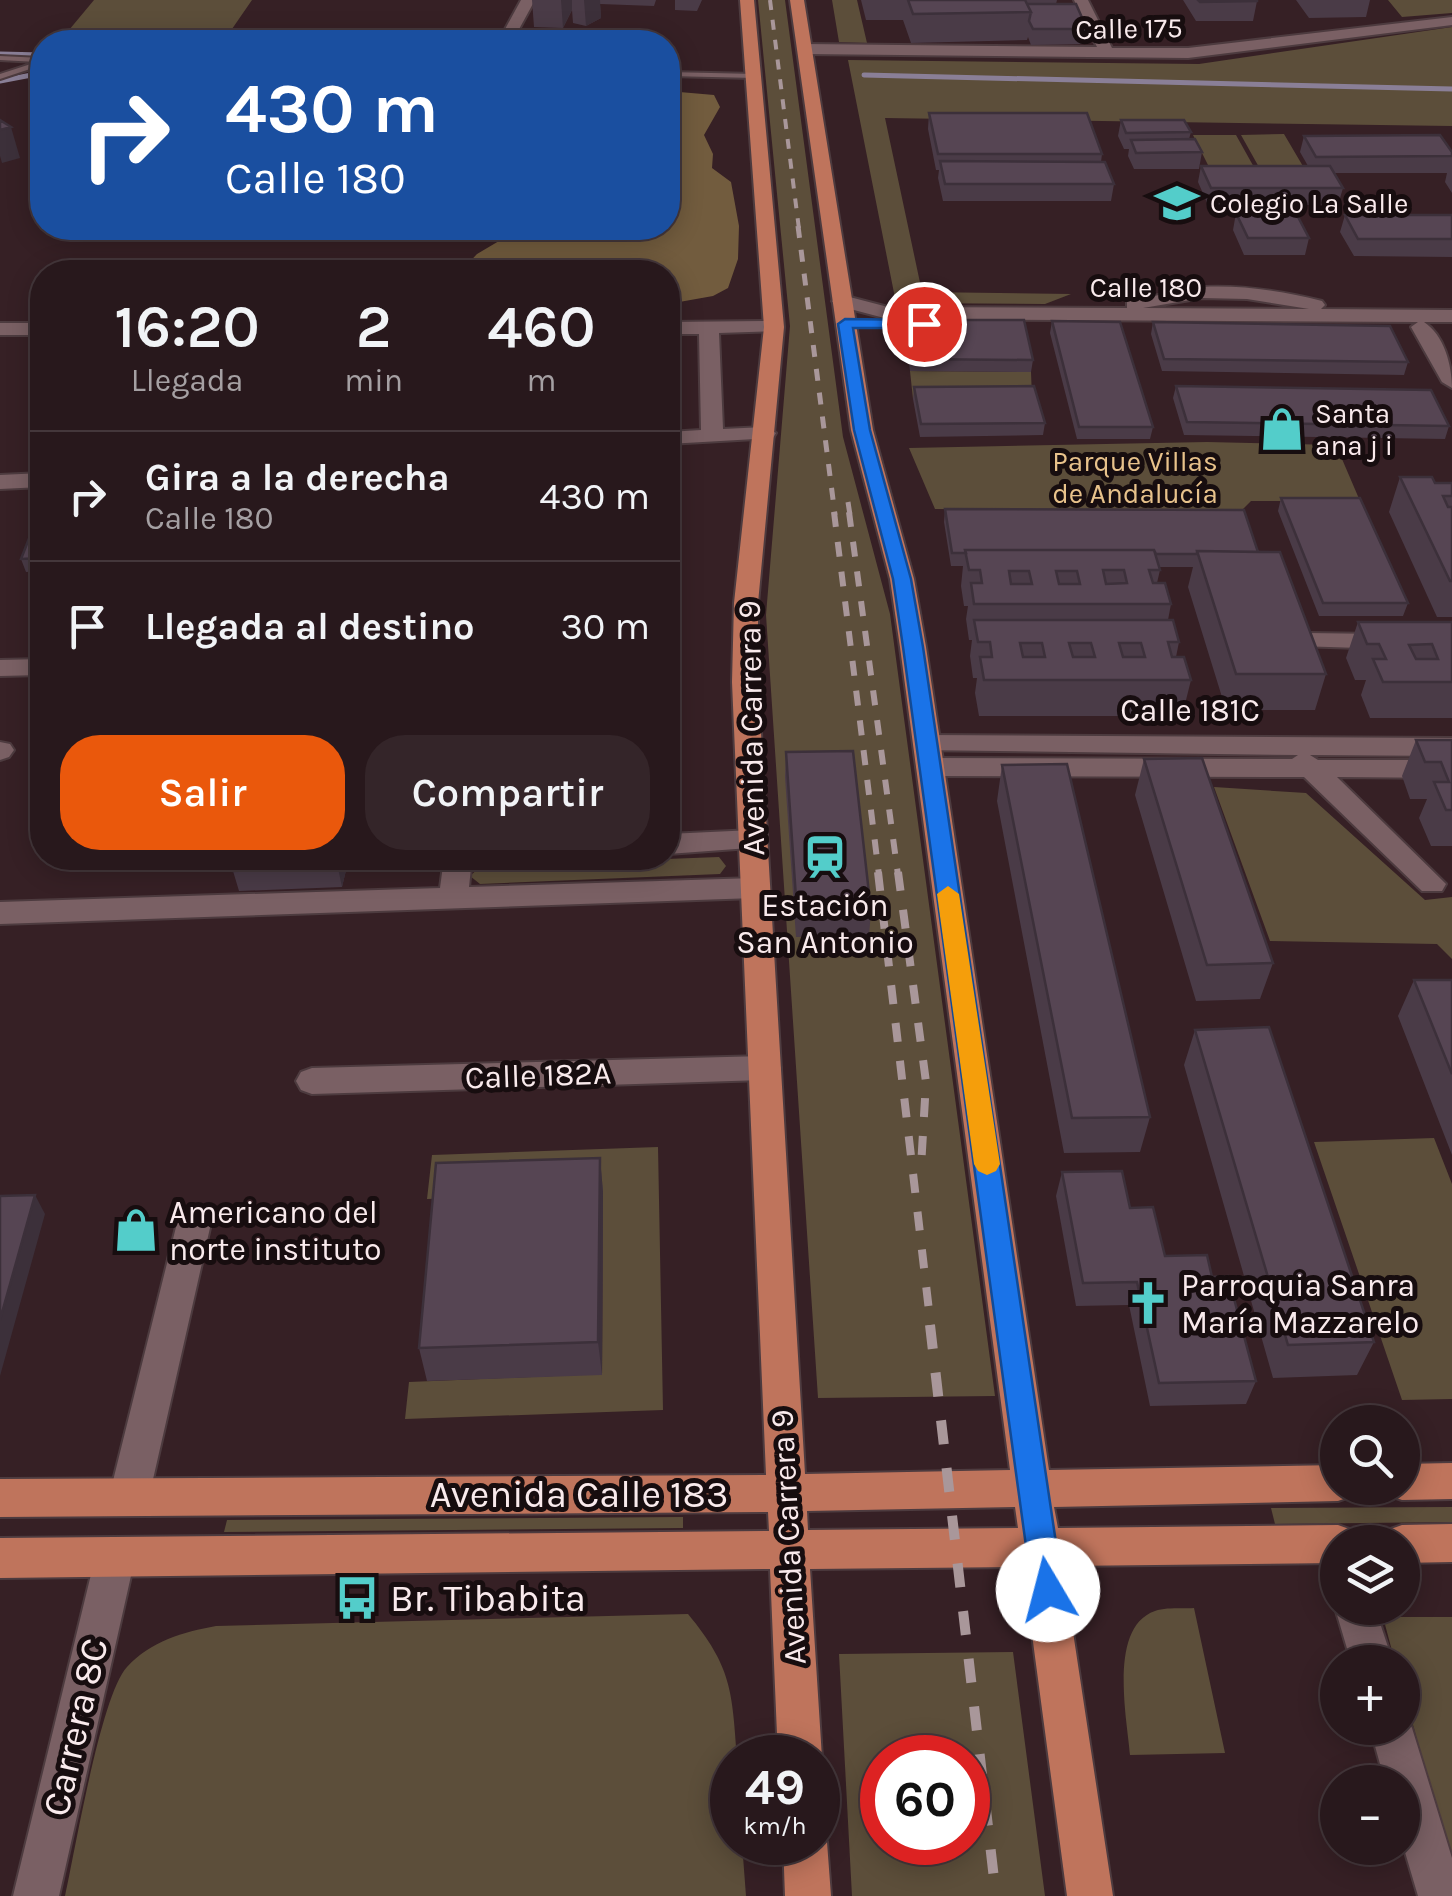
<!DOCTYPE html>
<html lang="es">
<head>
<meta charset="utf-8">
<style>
  :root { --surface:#28181c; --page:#342529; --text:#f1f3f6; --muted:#a5a0a3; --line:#44373b; --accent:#ea580c }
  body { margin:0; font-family:Karla,sans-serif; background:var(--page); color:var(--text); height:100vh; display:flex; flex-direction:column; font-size:38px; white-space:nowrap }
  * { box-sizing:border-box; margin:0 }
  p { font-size:32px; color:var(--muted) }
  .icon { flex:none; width:55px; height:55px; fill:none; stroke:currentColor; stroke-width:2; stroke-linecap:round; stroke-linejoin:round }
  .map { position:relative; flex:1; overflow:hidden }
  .details { position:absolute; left:30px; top:260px; width:650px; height:610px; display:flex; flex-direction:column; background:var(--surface); border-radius:40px; box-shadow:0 5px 25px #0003,0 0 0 2px var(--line) }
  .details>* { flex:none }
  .hud { position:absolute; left:30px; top:30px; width:650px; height:210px; border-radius:40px; box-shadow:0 5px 25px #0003,0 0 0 2px var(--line); background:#1a4fa0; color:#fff; overflow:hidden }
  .fabs { position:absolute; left:1320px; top:1405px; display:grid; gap:20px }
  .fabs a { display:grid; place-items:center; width:100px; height:100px; border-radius:50%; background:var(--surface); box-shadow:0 5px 25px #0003,0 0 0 2px var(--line); font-size:50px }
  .speed { position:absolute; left:710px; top:1735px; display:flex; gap:20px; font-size:50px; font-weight:700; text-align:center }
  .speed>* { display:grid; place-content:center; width:130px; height:130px; border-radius:50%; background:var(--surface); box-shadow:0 5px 25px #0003,0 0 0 2px var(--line); line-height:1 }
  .speed small { font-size:25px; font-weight:400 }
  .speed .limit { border:15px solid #d22; background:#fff; color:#111 }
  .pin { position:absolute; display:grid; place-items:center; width:85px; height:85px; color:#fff; margin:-42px; border:5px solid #fff; border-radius:50%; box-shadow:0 2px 10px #0007 }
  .me { position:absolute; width:110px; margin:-55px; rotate:352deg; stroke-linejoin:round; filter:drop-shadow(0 0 8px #0008) }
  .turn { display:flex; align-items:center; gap:35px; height:210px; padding:0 30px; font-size:45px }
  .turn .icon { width:130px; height:130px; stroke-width:2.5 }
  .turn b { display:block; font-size:70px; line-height:85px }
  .eta { display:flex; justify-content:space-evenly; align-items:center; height:170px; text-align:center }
  .eta b { font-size:60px; font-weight:600; line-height:70px }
  .action { display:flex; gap:20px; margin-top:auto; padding:20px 30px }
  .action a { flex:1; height:115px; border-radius:40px; background:var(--accent); color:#fff; font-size:40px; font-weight:600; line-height:115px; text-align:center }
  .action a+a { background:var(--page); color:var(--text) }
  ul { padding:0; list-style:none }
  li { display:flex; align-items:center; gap:30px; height:130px; padding:0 30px; border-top:2px solid var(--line) }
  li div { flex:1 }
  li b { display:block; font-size:38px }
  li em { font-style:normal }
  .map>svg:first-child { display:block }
  .green { fill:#5c4e3a; fill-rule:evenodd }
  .forest { fill:#725c3e }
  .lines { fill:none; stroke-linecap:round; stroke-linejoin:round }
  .stream { stroke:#8a7f97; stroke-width:5 }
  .service-casing { stroke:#4d3b3f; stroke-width:4 }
  .minor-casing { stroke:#4d3b3f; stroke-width:4 }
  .primary-casing { stroke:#4d3b3f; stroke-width:4 }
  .service { fill:#7a6064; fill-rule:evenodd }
  .minor { fill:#7a6064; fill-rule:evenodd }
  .primary { fill:#bf745c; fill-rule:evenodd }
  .rail-far4 { stroke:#a9979a; stroke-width:4; stroke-dasharray:10 10; stroke-linecap:butt }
  .rail-far3 { stroke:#a9979a; stroke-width:5; stroke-dasharray:12 12; stroke-linecap:butt }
  .rail-far2 { stroke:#a9979a; stroke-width:6; stroke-dasharray:15 15; stroke-linecap:butt }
  .rail-far1 { stroke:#a9979a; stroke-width:8; stroke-dasharray:19 19; stroke-linecap:butt }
  .rail { stroke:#a9979a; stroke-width:10; stroke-dasharray:24 24; stroke-linecap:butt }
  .wall { fill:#4a3b47 }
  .shaded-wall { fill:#3c303a }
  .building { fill:#564553; stroke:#3c303a; stroke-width:2.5; fill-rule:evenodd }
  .route { fill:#1a73e8; stroke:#114b97; stroke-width:2.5 }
  .slow { fill:#f59e0b }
  .labels { text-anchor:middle; stroke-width:10; stroke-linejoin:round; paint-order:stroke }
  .far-street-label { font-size:28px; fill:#f9eaec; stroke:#170d0f }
  .far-poi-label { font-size:28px; fill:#f9eaec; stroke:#170d0f; text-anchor:start }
  .far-park-label { font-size:28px; fill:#e8c28b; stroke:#170d0f }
  .street-label { font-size:32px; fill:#f9eaec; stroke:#170d0f }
  .poi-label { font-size:32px; fill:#f9eaec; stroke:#170d0f; text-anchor:start }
  .near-street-label { font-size:38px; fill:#f9eaec; stroke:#170d0f }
  .near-poi-label { font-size:38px; fill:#f9eaec; stroke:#170d0f; text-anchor:start }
</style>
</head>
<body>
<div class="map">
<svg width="1452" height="1896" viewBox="0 0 1452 1896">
  <rect width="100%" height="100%" fill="#362025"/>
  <path class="green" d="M94,0H252L223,42H59Z
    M758,0H785L843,437L890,614L995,1396L818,1398L766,615L790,326Z
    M832,0H857L867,43L839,42Z
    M1388,0H1452V13L1402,17Z
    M1452,27V126L885,118L922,292L1071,294L1045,304L903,303L895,298L848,60L1199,64Z
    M1284,134L1304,168L1260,169L1241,135Z
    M1193,135H1236L1255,169H1210Z
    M910,371L1031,372L1032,398L913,399Z
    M1207,442L1336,445L1360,501H1251L1240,512L935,509L909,448Z
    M1214,787L1306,793L1425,900L1452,897V959L1437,944L1270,941Z
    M719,857L726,866L720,874L480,884L470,876L481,866Z
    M1434,1138L1452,1184V1399L1402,1400L1314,1142Z
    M658,1147L663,1410L405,1419L409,1382L602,1374L603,1193L427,1199L432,1155Z
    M1452,1507V1522L1275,1524L1271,1508Z
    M683,1517V1528L224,1532L227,1520Z
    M1194,1608L1225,1753L1130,1755C1127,1718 1108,1627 1155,1611C1166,1607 1182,1609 1194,1608Z
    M688,1614C732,1667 732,1691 737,1757L732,1758V1842L742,1843L746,1896H65C75,1851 101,1695 127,1667C151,1641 183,1632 216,1626Z
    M1383,1617H1452V1869L1403,1688L1402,1662H1395Z
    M1013,1652L1045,1896H852L839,1654ZM882,1758H968V1842H882Z"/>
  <path class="forest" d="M668,91L714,95L720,107L704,135L713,154L712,168L731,182L739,226L738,259L728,288L713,296L668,304V272H460L477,254L521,228H668Z"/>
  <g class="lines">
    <path class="stream" d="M0,54L42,55
      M864,75L1452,89
      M0,81L42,73"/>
    <g class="service-casing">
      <path id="service" d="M0,56L42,58V65L0,79V74L37,62L0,60Z
        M668,72L755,74L759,76L755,78L668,76Z"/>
    </g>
    <g class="minor-casing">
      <path id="minor" d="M521,0H535L512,42H498Z
        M1074,0H1088L1112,48H1188L1452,17V25L1188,58L805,54L797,49L805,44L1097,47Z
        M1202,287C1243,285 1282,291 1322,301L1325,305L1321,309L1452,310V322H1424C1444,335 1452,365 1452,388L1442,382L1411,327L1418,322L888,319L835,305L832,301L842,295L888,307L1127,308V301ZM1202,298L1247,299L1309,309L1143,308Z
        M774,321L781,323V331L719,333L723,429L765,427L776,433L773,438L668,444V432L701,430L699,334H668V322Z
        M0,323H42V335H0Z
        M42,473V487L0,489V475Z
        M1307,633L1452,635V651L1298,646L1295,641L1298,636Z
        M42,659V675L0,676V660Z
        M927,735L1452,738V756L1310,755L1318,760H1452V778L1337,777L1446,884L1442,891H1422L1304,777L930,776L920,773L916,767L920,761L930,758L1292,759L1298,755L918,750L914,744L918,738Z
        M0,742L10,744L14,750L9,757L0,760Z
        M753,830L763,833L767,840L763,847L668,854V834Z
        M444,858H472L469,887L755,878L765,881L770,888L765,895L755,898L0,924V902L440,888Z
        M765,1056L776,1059L781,1068L776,1077L765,1080L312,1094L301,1090L296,1081L301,1072L312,1068Z
        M195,1205L207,1209L212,1219L149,1497L143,1510L129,1516L115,1510L109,1497L178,1219L183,1209Z
        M115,1538L129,1544L135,1558L59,1896H13L95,1558L101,1544Z
        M1338,1601V1608H1375L1393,1662H1351L1335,1608Z
        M1402,1711L1412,1728L1452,1858V1896H1418L1402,1842V1782H1385L1370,1728H1402Z"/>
    </g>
    <g class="primary-casing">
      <path id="primary" d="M740,0H754L784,327L758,603V682L805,1474L1010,1470L900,647L890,579L851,430L790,0H804L873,430L914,579L926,647L1049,1470L1338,1465V1488H1355L1352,1496L1338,1501L1054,1507L1058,1528L1338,1525L1352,1530L1357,1542H1338V1563L1063,1566L1113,1896H1067L1023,1567L810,1569L822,1758L818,1768V1758H778L770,1569L0,1578V1538L769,1531L768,1512L0,1517V1479L766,1475L732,682L734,603L764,327ZM1015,1507L1018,1528L808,1530L807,1511Z
        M1452,1463V1499L1402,1500L1388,1495L1385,1488H1402V1464Z
        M1452,1524V1562L1402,1563V1542H1383L1388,1530L1402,1525Z
        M818,1825L827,1842L831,1896H785L783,1842H818Z"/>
    </g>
    <use href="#service" class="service"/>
    <use href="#minor" class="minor"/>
    <use href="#primary" class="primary"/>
    <path class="rail-far4" d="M770,0L799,229"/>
    <path class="rail-far3" d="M798,226L835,515
      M848,502L850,515"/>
    <path class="rail-far2" d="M834,512L879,875
      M849,512L898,875"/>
    <path class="rail-far1" d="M878,872L931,1328
      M898,872L926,1082L921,1167"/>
    <path class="rail" d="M930,1325L996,1896"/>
  </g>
  <path class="wall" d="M532,0H656L654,6L600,4L601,18L586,26L573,23L572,10L563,28L534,27Z
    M675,0H702L697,11L675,10Z
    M861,0H1057L1056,4L1087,29L1085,44L1031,45L1028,37L1027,40L911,43L903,20H866Z
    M1183,0H1257V1L1253,21H1196Z
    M1296,0H1370L1366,17L1309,18Z
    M929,113L1102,154L1101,162L1114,184L1111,201H943L938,178L939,170H936L928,129Z
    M1121,120L1191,132L1189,139L1202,152L1199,169H1134L1128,156L1129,149H1124L1118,136Z
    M1304,136L1452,152V193L1445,182L1447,173H1334L1343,188L1338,205H1208L1198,182L1201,166H1308L1300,152Z
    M1236,213L1309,238L1305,255H1244L1233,230Z
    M1345,215H1452V257L1354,256L1340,232Z
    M906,320L1033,360L1031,372L910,371L905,332Z
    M1052,321L1153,427L1150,439H1077L1050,333Z
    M1153,322L1408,362L1404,375L1162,371L1151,334Z
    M1176,386L1449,426L1445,439L1184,435L1173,398Z
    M914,387L1045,423L1043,435L920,437L913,399Z
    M1400,477L1435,483L1452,482V617H1437L1389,512Z
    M1281,498L1408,603L1403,616H1319L1278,511Z
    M945,509L1258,552L1326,674L1315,710H1226L1188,587L1193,567H1159L1160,570L1157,583L1171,604L1168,620L1179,642L1176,657L1191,680L1182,716H979L975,693L977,678H973L970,656L972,640H969L966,619L968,606H964L961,586L963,566H951L944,522Z
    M42,512V571L26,572L21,559Z
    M1358,622H1452V718H1370L1361,695L1366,680H1355L1346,658Z
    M1416,740H1452V846H1431L1419,818L1427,799H1410L1402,776Z
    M786,752L871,911L869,936L796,937L785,777Z
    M1144,759L1273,963L1260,999L1196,1001L1135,795Z
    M1002,765L1150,1117L1140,1152L1064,1153L997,801Z
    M235,858H349L342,887L239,891L233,871Z
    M1414,980H1452V1155L1398,1016Z
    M1195,1030L1374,1342L1357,1375L1273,1378L1184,1065Z
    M600,1158L603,1192L602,1375L427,1381L419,1348Z
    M1062,1172L1130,1208L1165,1256L1212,1277L1256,1381L1246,1404L1150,1406L1129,1305L1076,1306L1056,1196Z"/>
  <path class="shaded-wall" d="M561,0H572V10L563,28Z
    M584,0H600L601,18L586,26Z
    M11,127L20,158L2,163L0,156V130Z
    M340,858H349L342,887L338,868Z
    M600,1158L603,1192L602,1375L598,1342Z
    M35,1195L45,1214L0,1376V1320Z"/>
  <path class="building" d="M908,0H1025L1031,12L913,14Z
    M1198,0H1257V1L1200,2Z
    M1027,4H1076L1087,29H1033L1029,21L1031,12Z
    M929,113H1087L1102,154H938Z
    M0,120L11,127L0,130Z
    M1121,120H1184L1191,132L1126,133Z
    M1440,135L1452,152V156L1316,157L1304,136Z
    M1195,139L1202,152L1136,153L1131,140Z
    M940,161L1105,162L1114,184H945Z
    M1201,166H1330L1343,188H1211Z
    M1236,213H1296L1309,238H1248Z
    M1345,215H1452V239H1358Z
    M906,320H1024L1033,360L911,359Z
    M1052,321L1120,322L1153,427H1079Z
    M1153,322L1390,326L1408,362L1164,359Z
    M1034,386L1045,423L921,424L914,387Z
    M1176,386L1431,390L1449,426L1187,422Z
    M1400,477H1432L1435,483H1452V496H1443L1448,507H1452V581H1450Z
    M1281,498H1360L1408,603H1323Z
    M945,509L1244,510L1258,552L1197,551V554H1156L1154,550H965L966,553H952Z
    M42,512V558L21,559L39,513Z
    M965,550H1154L1160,570H1149L1153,583H1165L1171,604H974L971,583H982L980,570H969ZM1103,570H1124L1127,583L1106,584ZM1009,571H1029L1032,584H1011ZM1056,571H1077L1080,584H1059Z
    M1197,551L1280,552L1326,674H1236Z
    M974,620H1173L1179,642H1168L1172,657H1184L1191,680H984L980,657H992L990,642H978ZM1020,643H1042L1045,657H1023ZM1069,643H1091L1095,657H1073ZM1119,643H1141L1145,657H1123Z
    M1358,622H1452V682H1383L1373,659H1386L1379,644H1367ZM1432,644L1438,659H1416L1409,645Z
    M1416,740H1452V810H1446L1434,782H1449L1441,762H1425Z
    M853,751L871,911L797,912L786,752Z
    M1202,758L1273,963L1207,965L1144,759Z
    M1067,764L1150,1117L1072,1118L1002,765Z
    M235,858H340L338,868L233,871Z
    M1414,980H1452V1074Z
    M1269,1027L1374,1342L1288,1345L1195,1030Z
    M600,1158L598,1342L419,1348L436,1163Z
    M1122,1171L1130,1208L1153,1207L1165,1256L1207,1255L1212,1277L1228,1276L1256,1381L1159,1383L1137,1282L1083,1283L1062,1172Z
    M35,1195L0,1320V1196Z"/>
  <path class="route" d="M845,319L924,320L932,324L924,328H853L870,430L911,579L923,647L1063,1590L1059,1601L1048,1606L1037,1601L1032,1590L903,647L893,579L854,430L838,324Z"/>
  <path class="slow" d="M948,886L959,894L1000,1164L996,1171L987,1175L978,1171L974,1164L937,894Z"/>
  <defs>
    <g id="school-bare" transform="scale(3.45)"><path d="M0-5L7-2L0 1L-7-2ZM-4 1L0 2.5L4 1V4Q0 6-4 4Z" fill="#53cdca" stroke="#170d0f" stroke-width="2.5" paint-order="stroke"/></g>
    <g id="shop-bare" transform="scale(3.45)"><path d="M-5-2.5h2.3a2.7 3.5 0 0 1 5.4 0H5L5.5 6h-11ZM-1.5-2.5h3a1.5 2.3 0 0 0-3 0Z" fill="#53cdca" stroke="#170d0f" stroke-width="2.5" paint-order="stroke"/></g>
    <g id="station-bare" transform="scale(3.45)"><path d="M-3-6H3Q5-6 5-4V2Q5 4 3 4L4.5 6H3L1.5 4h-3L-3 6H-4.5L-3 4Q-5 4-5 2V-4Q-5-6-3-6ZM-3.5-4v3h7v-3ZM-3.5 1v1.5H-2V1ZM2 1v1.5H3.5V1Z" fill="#53cdca" stroke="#170d0f" stroke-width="2.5" paint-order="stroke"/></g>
    <g id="church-bare" transform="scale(3.45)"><path d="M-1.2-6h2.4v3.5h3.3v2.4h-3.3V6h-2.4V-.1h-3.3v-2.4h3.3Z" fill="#53cdca" stroke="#170d0f" stroke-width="2.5" paint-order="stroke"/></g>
    <g id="bus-bare" transform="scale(3.45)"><path d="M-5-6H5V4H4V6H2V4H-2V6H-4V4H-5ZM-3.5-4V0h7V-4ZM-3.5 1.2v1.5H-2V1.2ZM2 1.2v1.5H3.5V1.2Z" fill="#53cdca" stroke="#170d0f" stroke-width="2.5" paint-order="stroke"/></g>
  </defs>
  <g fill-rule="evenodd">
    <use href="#school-bare" x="1177" y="203"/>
    <use href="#shop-bare" x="1282" y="429"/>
    <use href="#station-bare" x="825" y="857"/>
    <use href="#shop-bare" x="136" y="1230"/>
    <use href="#church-bare" x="1148" y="1303"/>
    <use href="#bus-bare" x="357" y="1598"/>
  </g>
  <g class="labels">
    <g class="far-street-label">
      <text transform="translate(1129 28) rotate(-1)" y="10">Calle 175</text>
      <text x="1146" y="297">Calle 180</text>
    </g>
    <g class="far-poi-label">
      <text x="1210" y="213">Colegio La Salle</text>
      <text x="1315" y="423">Santa<tspan x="1315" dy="32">ana j i</tspan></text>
    </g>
    <g class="far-park-label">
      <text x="1135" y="471">Parque Villas<tspan x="1135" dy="32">de Andalucía</tspan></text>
    </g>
    <g class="street-label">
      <text x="1190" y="721">Calle 181C</text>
      <text transform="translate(751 728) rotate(-91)" y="11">Avenida Carrera 9</text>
      <text transform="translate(538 1075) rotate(-2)" y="11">Calle 182A</text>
      <text transform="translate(788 1537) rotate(-93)" y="11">Avenida Carrera 9</text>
    </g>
    <g class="poi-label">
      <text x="825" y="916" text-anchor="middle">Estación<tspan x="825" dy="37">San Antonio</tspan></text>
      <text x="169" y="1223">Americano del<tspan x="169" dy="37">norte instituto</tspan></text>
      <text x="1181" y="1296">Parroquia Sanra<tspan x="1181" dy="37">María Mazzarelo</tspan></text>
    </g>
    <g class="near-street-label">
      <text x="579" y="1507">Avenida Calle 183</text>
      <text transform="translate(75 1727) rotate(-77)" y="13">Carrera 8C</text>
    </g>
    <g class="near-poi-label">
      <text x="390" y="1611">Br. Tibabita</text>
    </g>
  </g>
</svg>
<div class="fabs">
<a><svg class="icon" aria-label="search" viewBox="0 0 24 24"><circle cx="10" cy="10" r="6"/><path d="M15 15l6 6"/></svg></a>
<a><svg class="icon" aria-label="layers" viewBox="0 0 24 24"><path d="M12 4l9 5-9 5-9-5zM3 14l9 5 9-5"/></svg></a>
<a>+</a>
<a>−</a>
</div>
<div class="speed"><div>49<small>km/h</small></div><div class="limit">60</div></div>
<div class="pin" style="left:924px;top:324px;background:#d93025"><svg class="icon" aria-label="arrive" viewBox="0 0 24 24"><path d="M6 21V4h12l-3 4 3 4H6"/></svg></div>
<svg class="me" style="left:1048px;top:1590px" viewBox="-20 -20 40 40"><circle r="19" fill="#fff"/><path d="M0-13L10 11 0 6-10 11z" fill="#1a73e8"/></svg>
<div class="hud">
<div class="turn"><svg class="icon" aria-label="right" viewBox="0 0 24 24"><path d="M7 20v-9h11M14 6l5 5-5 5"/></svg><div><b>430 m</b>Calle 180</div></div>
</div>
<section class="details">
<div class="eta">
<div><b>16:20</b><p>Llegada</p></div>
<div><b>2</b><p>min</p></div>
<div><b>460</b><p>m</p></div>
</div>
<ul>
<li><svg class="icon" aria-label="right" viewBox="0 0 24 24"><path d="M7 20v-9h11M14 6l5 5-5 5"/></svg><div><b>Gira a la derecha</b><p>Calle 180</p></div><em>430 m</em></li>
<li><svg class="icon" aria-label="arrive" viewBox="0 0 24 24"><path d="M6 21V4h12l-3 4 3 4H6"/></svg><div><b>Llegada al destino</b></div><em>30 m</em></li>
</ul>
<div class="action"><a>Salir</a><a>Compartir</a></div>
</section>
</div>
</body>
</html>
